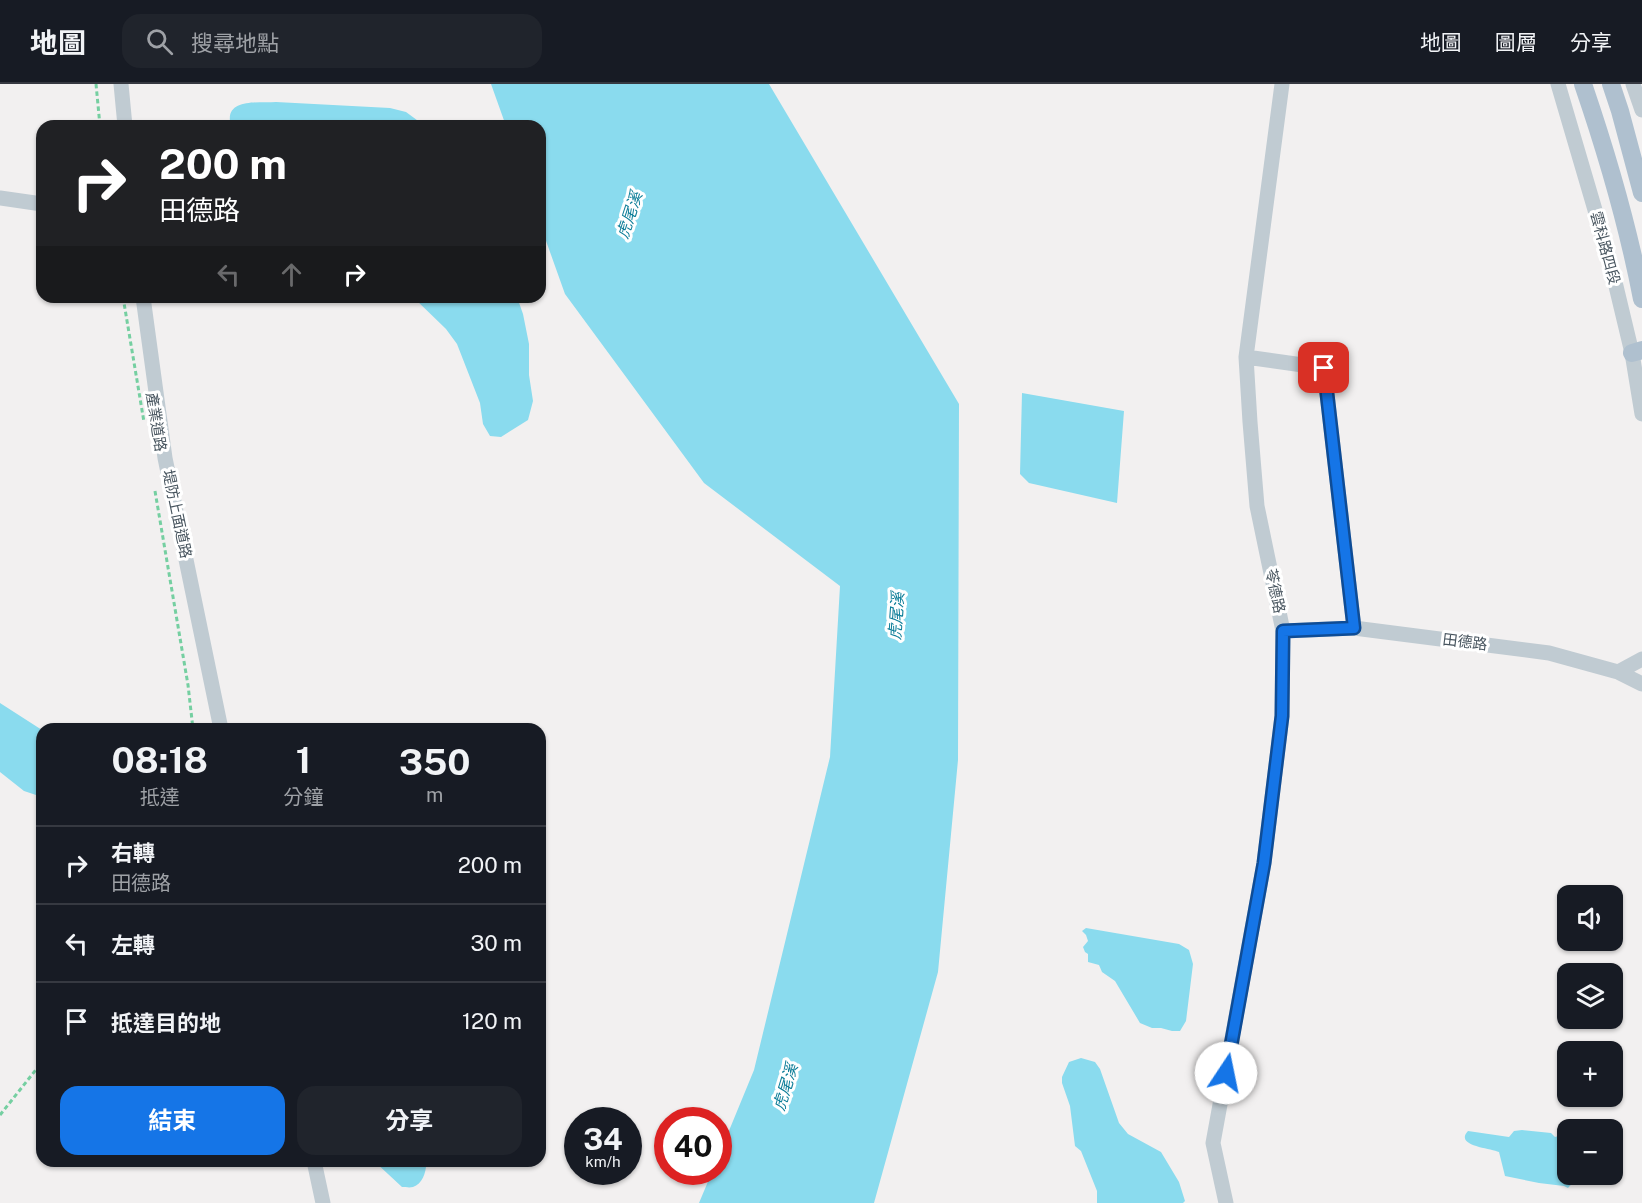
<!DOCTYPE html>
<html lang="zh-TW">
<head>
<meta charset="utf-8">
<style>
  :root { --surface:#171b24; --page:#20242c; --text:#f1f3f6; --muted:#9ea1a6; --line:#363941; --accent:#1575e7 }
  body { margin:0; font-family:"Public Sans","Noto Sans TC",sans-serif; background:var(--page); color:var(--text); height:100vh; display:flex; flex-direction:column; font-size:22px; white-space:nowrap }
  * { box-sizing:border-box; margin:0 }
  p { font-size:20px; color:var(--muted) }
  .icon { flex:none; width:33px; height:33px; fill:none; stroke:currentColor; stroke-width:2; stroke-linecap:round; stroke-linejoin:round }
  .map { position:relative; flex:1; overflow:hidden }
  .details { position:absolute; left:36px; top:639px; width:510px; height:444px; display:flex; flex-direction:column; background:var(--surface); border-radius:18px; box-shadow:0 2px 4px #0004 }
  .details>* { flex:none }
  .top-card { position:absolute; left:36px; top:36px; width:510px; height:183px; border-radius:18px; box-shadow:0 2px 4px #0004; background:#202124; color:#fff; overflow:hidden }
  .buttons { position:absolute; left:1557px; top:801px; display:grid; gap:12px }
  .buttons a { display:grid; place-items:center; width:66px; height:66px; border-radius:12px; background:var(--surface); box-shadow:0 2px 4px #0004; font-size:30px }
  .speed { position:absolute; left:564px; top:1023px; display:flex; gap:12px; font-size:30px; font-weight:700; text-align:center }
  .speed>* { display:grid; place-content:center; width:78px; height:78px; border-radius:50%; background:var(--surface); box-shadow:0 2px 4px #0004; line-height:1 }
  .speed small { font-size:15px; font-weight:400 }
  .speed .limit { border:9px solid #d22; background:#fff; color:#111 }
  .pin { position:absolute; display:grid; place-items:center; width:51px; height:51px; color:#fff; margin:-26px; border-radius:12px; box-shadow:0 3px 9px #0006 }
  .me { position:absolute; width:66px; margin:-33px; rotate:11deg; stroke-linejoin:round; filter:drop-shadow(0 0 4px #0008) }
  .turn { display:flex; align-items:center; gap:21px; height:126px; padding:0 24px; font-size:27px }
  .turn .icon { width:78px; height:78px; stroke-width:2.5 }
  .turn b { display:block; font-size:42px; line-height:51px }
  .lanes { display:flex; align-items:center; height:57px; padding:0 24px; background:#0003; justify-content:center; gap:30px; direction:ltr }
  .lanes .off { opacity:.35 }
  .eta { display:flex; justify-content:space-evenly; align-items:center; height:102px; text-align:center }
  .eta b { font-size:36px; font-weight:700; line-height:42px }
  .button { display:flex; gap:12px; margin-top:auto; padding:12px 24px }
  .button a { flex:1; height:69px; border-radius:18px; background:var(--accent); color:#fff; font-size:24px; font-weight:700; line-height:69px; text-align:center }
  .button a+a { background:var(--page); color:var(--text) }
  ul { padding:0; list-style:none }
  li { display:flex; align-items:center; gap:18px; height:78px; padding:0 24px; border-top:2px solid var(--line) }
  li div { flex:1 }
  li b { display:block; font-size:22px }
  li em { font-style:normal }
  header { display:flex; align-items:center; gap:36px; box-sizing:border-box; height:84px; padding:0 30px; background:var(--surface); border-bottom:2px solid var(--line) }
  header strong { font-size:28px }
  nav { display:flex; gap:33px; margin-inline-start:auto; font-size:21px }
  .search { width:420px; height:54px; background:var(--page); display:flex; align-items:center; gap:15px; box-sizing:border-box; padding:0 21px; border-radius:18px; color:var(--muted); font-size:22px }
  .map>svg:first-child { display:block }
  .water { fill:#8adbee }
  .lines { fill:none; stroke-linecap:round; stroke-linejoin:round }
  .path { stroke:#75cfa1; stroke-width:3; stroke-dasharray:4.5 3; stroke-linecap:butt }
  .minor { stroke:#c0cbd2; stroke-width:15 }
  .major { stroke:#afc0cf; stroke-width:18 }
  .route-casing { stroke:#0e4c96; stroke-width:15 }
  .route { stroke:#1575e7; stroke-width:10 }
  .labels { text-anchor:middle; stroke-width:6; stroke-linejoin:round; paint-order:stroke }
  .street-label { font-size:15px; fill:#47545e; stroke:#fff }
  .water-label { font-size:16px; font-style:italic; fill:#0a7c97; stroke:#fff }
</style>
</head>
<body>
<header>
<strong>地圖</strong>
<div class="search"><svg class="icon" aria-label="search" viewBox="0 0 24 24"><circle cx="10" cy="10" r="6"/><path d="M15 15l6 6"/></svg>搜尋地點</div>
<nav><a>地圖</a><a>圖層</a><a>分享</a></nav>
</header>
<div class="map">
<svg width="1642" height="1119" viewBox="0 0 1642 1119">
  <rect width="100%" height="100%" fill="#f2f0f0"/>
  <path class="water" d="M491,0H769L959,320L958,676L938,888L874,1119H699L712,1088H718L719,1071L754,986L830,673L840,502L704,399L565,210L540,140V42H506Z
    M276,18L390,24L406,28L425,42H231C223,14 258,19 276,18Z
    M413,213H517L523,230L529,260V291L533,317L528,336L501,353L490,352L483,340L480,319L457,260L446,245Z
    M1022,309L1124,327L1117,419L1029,399L1020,390Z
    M0,619L42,646V706L36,711L24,707L0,688Z
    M1086,844L1179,860L1189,866L1193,880L1186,937L1180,947H1172L1161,944H1152L1140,939L1115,897L1102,888L1099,881L1088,878V870L1085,868L1083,863L1088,857L1086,851L1082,847Z
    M1081,974L1095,978L1100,985L1119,1039L1128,1050L1161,1068L1179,1098L1185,1117L1183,1119H1097V1107L1081,1067L1075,1062L1070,1022L1062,999V993L1069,978Z
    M1522,1046L1551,1049L1555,1053L1562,1051L1567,1052L1568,1090L1587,1091C1581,1098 1573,1097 1568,1104L1564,1102L1539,1099L1505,1092L1499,1068C1490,1064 1454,1062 1468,1047L1509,1053L1514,1047Z
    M374,1077H426C427,1086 423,1100 413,1103C409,1104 406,1103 402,1103Z"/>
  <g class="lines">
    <path class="path" d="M96,0L100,42
      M123,213L144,338
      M155,407L188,601L193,645
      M0,1031L42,978"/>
    <path class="minor" d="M121,0L125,42
      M1558,0L1610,177L1632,269L1642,330
      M1633,0L1642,26
      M0,114L42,120
      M143,213L165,374L221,645
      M1246,273L1324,284L1354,544
      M1283,547L1354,544L1549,569L1618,588L1642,600
      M1618,588L1642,575
      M314,1077L323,1119
      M1226,1119L1213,1059L1264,779L1282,632L1283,547L1257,422L1250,338L1246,273L1282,0"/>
    <path class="major" d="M1583,0C1607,70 1628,142 1642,215
      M1611,0L1620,27L1642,109
      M1632,269L1642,266"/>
  </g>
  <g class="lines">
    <g class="route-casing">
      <path id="route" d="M1226,989L1264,779L1282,632L1283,547L1354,544L1324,284"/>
    </g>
    <use href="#route" class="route"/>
  </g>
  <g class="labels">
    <g class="street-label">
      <text transform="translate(1605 164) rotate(75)" y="5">雲科路四段</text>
      <text transform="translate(156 338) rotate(81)" y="5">產業道路</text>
      <text transform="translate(177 430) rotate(78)" y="5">堤防上面道路</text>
      <text transform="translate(1275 507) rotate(78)" y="5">苓德路</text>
      <text transform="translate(1465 558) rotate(7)" y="5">田德路</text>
    </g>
    <g class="water-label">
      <text transform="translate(629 131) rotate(-72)" y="6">虎尾溪</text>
      <text transform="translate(896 532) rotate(-86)" y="6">虎尾溪</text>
      <text transform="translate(785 1003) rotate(-73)" y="6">虎尾溪</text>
    </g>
  </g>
</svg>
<div class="buttons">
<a><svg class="icon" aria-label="sound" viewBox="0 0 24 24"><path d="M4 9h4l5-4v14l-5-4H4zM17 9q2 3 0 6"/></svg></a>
<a><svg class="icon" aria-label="layers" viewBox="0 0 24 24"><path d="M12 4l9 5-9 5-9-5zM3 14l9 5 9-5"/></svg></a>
<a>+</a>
<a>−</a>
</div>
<div class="speed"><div>34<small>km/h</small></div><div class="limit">40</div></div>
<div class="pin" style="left:1324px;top:284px;background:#d93025"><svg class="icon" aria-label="arrive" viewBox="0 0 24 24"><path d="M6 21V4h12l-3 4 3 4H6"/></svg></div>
<svg class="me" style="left:1226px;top:989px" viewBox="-20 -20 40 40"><circle r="19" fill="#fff"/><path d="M0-13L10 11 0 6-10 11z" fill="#1575e7"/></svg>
<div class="top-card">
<div class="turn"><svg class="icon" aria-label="right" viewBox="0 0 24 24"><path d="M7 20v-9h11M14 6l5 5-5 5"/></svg><div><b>200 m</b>田德路</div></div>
<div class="lanes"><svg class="icon off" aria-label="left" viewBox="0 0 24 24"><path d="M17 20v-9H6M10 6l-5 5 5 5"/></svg><svg class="icon off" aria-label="ahead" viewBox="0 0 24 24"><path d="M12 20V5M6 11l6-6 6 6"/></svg><svg class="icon" aria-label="right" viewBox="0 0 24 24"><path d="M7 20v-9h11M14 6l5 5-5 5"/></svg></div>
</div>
<section class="details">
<div class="eta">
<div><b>08:18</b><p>抵達</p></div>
<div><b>1</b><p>分鐘</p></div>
<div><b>350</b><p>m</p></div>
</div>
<ul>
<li><svg class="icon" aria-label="right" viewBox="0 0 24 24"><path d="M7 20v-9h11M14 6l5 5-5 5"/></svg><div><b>右轉</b><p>田德路</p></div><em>200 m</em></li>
<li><svg class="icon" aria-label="left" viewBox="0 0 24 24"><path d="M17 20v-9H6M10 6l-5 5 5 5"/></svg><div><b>左轉</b></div><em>30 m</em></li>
<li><svg class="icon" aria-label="arrive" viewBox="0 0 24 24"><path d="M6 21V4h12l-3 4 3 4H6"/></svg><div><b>抵達目的地</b></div><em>120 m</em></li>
</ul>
<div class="button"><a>結束</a><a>分享</a></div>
</section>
</div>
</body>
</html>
